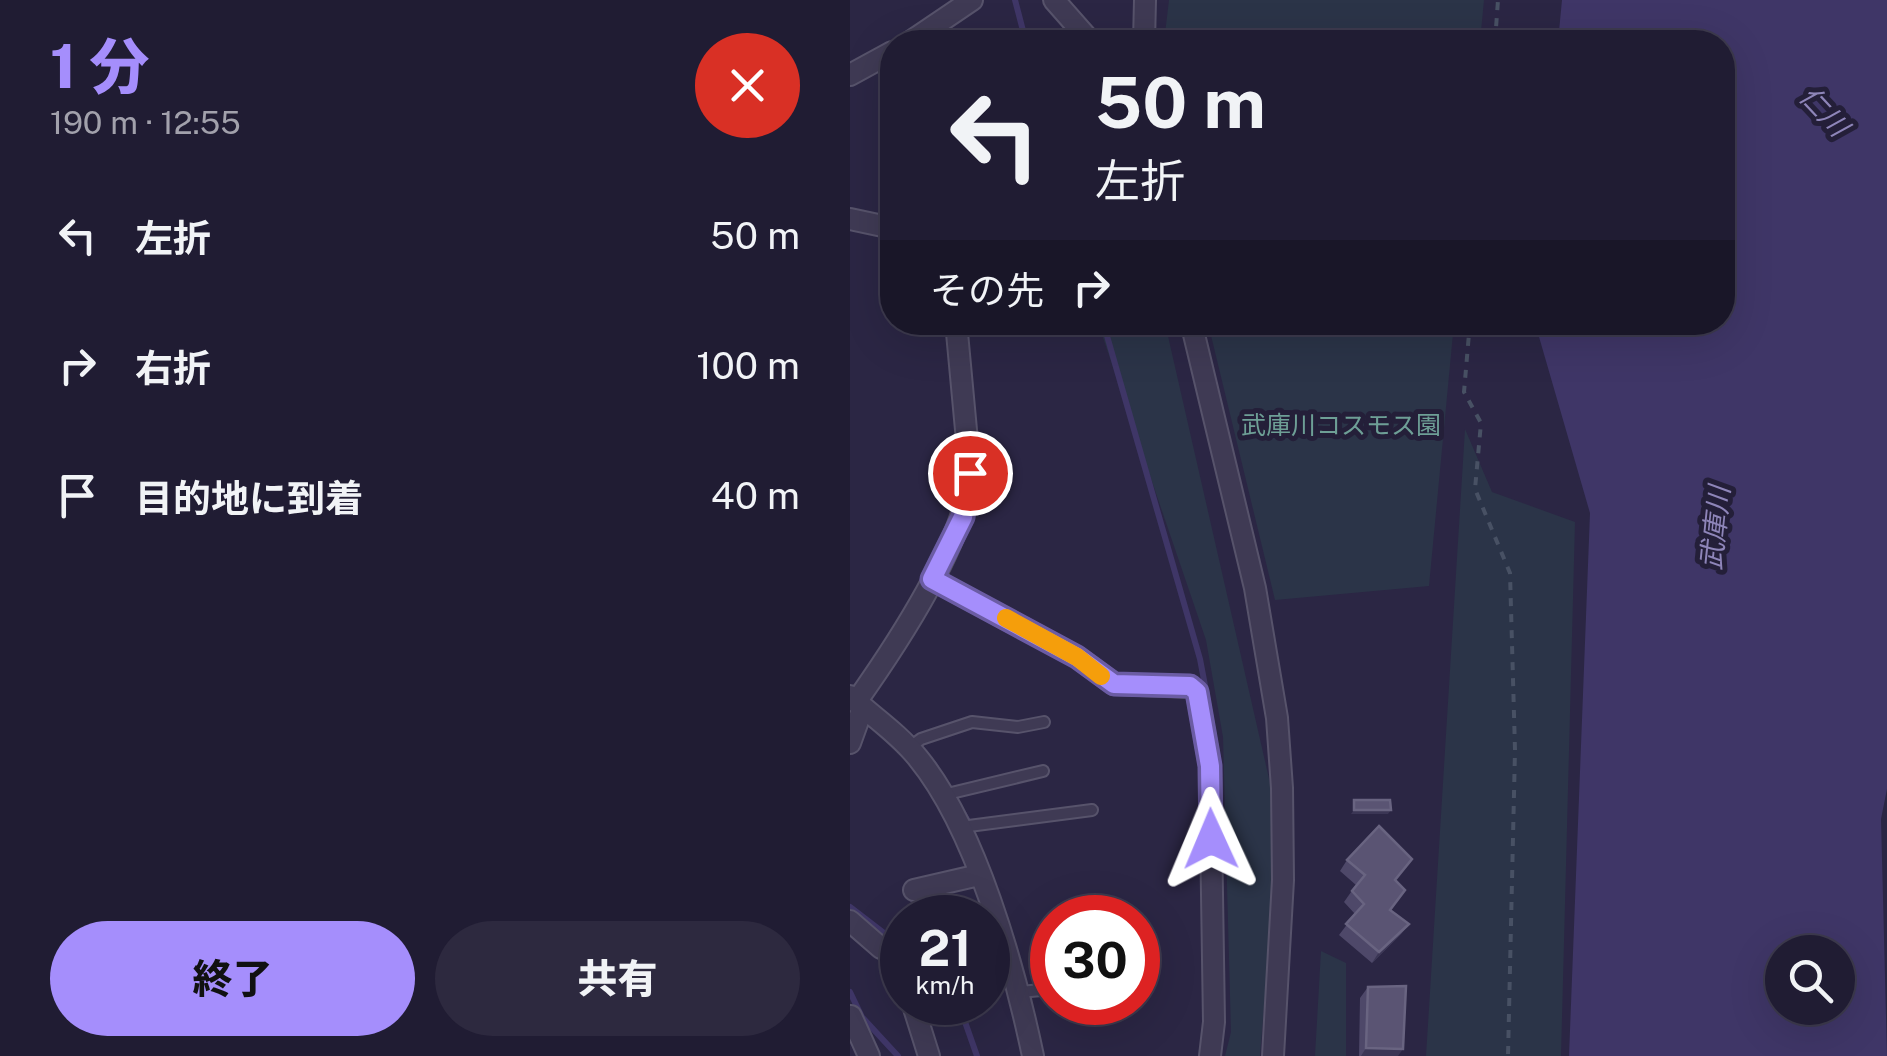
<!DOCTYPE html>
<html lang="ja">
<head>
<meta charset="utf-8">
<style>
  :root { --surface:#201c33; --page:#2d293f; --text:#f1f3f6; --muted:#a2a1ac; --line:#3d3a4e; --accent:#a58efc }
  body { margin:0; font-family:"Public Sans","Noto Sans JP",sans-serif; background:var(--page); color:var(--text); height:100vh; display:flex; flex-direction:column; font-size:38px; white-space:nowrap }
  * { box-sizing:border-box; margin:0 }
  p { font-size:32px; color:var(--muted) }
  .icon { flex:none; width:55px; height:55px; fill:none; stroke:currentColor; stroke-width:2; stroke-linecap:round; stroke-linejoin:round }
  .map { position:relative; flex:1; overflow:hidden }
  .drawer { display:flex; flex-direction:column; background:var(--surface); width:850px }
  .drawer>* { flex:none }
  .hud { position:absolute; left:30px; top:30px; width:855px; height:305px; border-radius:40px; box-shadow:0 10px 40px #0002,0 0 0 2px var(--line); background:#201c33; color:var(--text); overflow:hidden }
  .buttons { position:absolute; left:915px; top:935px; display:grid; gap:20px }
  .buttons a { display:grid; place-items:center; width:90px; height:90px; border-radius:50%; background:var(--surface); box-shadow:0 10px 40px #0002,0 0 0 2px var(--line); font-size:50px }
  .speed { position:absolute; left:30px; top:895px; display:flex; gap:20px; font-size:50px; font-weight:700; text-align:center }
  .speed>* { display:grid; place-content:center; width:130px; height:130px; border-radius:50%; background:var(--surface); box-shadow:0 10px 40px #0002,0 0 0 2px var(--line); line-height:1 }
  .speed small { font-size:25px; font-weight:400 }
  .speed .limit { border:15px solid #d22; background:#fff; color:#111 }
  .pin { position:absolute; display:grid; place-items:center; width:85px; height:85px; color:#fff; margin:-42px; border:5px solid #fff; border-radius:50%; box-shadow:0 2px 10px #0007 }
  .me { position:absolute; width:110px; margin:-55px; rotate:359deg; stroke-linejoin:round; filter:drop-shadow(0 0 8px #0008) }
  .turn { display:flex; align-items:center; gap:35px; height:210px; padding:0 50px; font-size:45px }
  .turn .icon { width:130px; height:130px; stroke-width:2.5 }
  .turn b { display:block; font-size:70px; line-height:85px }
  .then { display:flex; align-items:center; height:95px; padding:0 50px; background:#0003; gap:20px; font-size:38px }
  .round { display:grid; place-items:center; flex:none; width:105px; height:105px; border-radius:52px; background:var(--page) }
  .headline { display:flex; align-items:center; justify-content:space-between; height:170px; padding:0 50px }
  h1 { font-size:60px; font-weight:800; line-height:75px; color:var(--accent) }
  .button { display:flex; gap:20px; margin-top:auto; padding:20px 50px }
  .button a { flex:1; height:115px; border-radius:60px; background:var(--accent); color:#111; font-size:40px; font-weight:800; line-height:115px; text-align:center }
  .button a+a { background:var(--page); color:var(--text) }
  ul { padding:0; list-style:none }
  li { display:flex; align-items:center; gap:30px; height:130px; padding:0 50px }
  li div { flex:1 }
  li b { display:block; font-size:38px }
  li em { font-style:normal }
  main { display:flex; flex:1; min-height:0 }
  .map>svg:first-child { display:block }
  .green { fill:#2b3448 }
  .water { fill:#3f3667; fill-rule:evenodd }
  .lines { fill:none; stroke-linecap:round; stroke-linejoin:round }
  .stream { stroke:#3f3667; stroke-width:6 }
  .lane-casing { stroke:#57536b; stroke-width:14 }
  .street-casing { stroke:#57536b; stroke-width:24 }
  .path { stroke:#485164; stroke-width:4; stroke-dasharray:8 8; stroke-linecap:butt }
  .lane { stroke:#3f3a54; stroke-width:10 }
  .street { stroke:#3f3a54; stroke-width:20 }
  .wall { fill:#4e4869 }
  .shaded-wall { fill:#3b3655 }
  .building { fill:#5a5473; stroke:#696481; stroke-width:2.5 }
  .route-casing { stroke:#6b5ca4; stroke-width:25 }
  .route { stroke:#a58efc; stroke-width:18 }
  .slow { stroke:#f59e0b; stroke-width:18 }
  .labels { text-anchor:middle; stroke-width:10; stroke-linejoin:round; paint-order:stroke }
  .park-label { font-size:25px; fill:#6e9f96; stroke:#241f39 }
  .water-label { font-size:28px; font-style:italic; fill:#8e85b9; stroke:#241f39 }
</style>
</head>
<body>
<main>
<section class="drawer">
<div class="headline"><div><h1>1 分</h1><p>190 m · 12:55</p></div><a class="round" style="background:#d93025;color:#fff"><svg class="icon" aria-label="close" viewBox="0 0 24 24"><path d="M6 6l12 12M18 6L6 18"/></svg></a></div>
<ul>
<li><svg class="icon" aria-label="left" viewBox="0 0 24 24"><path d="M17 20v-9H6M10 6l-5 5 5 5"/></svg><div><b>左折</b></div><em>50 m</em></li>
<li><svg class="icon" aria-label="right" viewBox="0 0 24 24"><path d="M7 20v-9h11M14 6l5 5-5 5"/></svg><div><b>右折</b></div><em>100 m</em></li>
<li><svg class="icon" aria-label="arrive" viewBox="0 0 24 24"><path d="M6 21V4h12l-3 4 3 4H6"/></svg><div><b>目的地に到着</b></div><em>40 m</em></li>
</ul>
<div class="button"><a>終了</a><a>共有</a></div>
</section>
<div class="map">
<svg width="1037" height="1056" viewBox="0 0 1037 1056">
  <rect width="100%" height="100%" fill="#2b2644"/>
  <path class="green" d="M319,0H634L630,42H314Z
    M248,323H315L420,783L425,872L410,1056H375L381,1032L373,737L356,640Z
    M358,323H604L579,586L425,600Z
    M615,429L642,492L725,522L711,1056H576Z
    M471,951L496,963V1056H465Z"/>
  <path class="water" d="M712,0H1037V789L1031,819L1037,1056H719L740,513L685,323L872,322V42H708ZM932,952H988V1008H932Z"/>
  <g class="lines">
    <path class="stream" d="M165,0L176,42
      M253,322L350,659L357,696
      M84,764L118,821
      M0,907L39,937L52,939
      M0,992L12,1017L48,1056
      M108,1002L127,1056"/>
    <g class="lane-casing">
      <path id="lane" d="M60,747L71,739L122,722L168,727L194,722
        M93,795L193,771
        M111,827L242,810
        M170,992L202,989"/>
    </g>
    <g class="street-casing">
      <path id="street" d="M204,0L241,42
        M60,42L122,0
        M294,42L295,0
        M0,75L42,52
        M0,219L42,228
        M341,322L405,588L427,718L432,788L433,880L423,1056
        M82,579L227,657L264,684L340,687L347,692L360,766L364,1022L360,1056
        M0,696C22,716 49,734 68,758C126,829 164,966 183,1056
        M6,702C45,647 117,539 120,473L106,322
        M0,743L13,707
        M64,890L129,875
        M0,921L31,948L47,954L52,971
        M62,1002L79,1056
        M1,1016L19,1056"/>
    </g>
    <path class="path" d="M645,42L648,0
      M620,322L614,392L631,423L625,489L660,573L665,750L658,1056"/>
    <use href="#lane" class="lane"/>
    <use href="#street" class="street"/>
  </g>
  <path class="wall" d="M497,860L545,881L540,910L559,924L551,934L522,963L489,935L505,914L494,902L506,885L490,871Z
    M518,987L548,1056H509L510,998Z"/>
  <path class="shaded-wall" d="M504,810H541L538,814H501Z
    M559,924L551,934L522,963L529,952Z
    M516,1048L553,1049L548,1056H511Z"/>
  <path class="building" d="M504,800H540L541,810H504Z
    M529,826L562,859L545,880L555,890L540,910L559,924L529,952L496,924L514,904L502,891L515,875L497,860Z
    M556,986L553,1049L516,1048L518,987Z"/>
  <g class="lines">
    <g class="route-casing">
      <path id="route" d="M120,473L113,517L82,579L227,657L264,684L340,686L347,692L360,766L361,839"/>
    </g>
    <use href="#route" class="route"/>
    <path class="slow" d="M156,618L227,657L251,676"/>
  </g>
  <g class="labels">
    <g class="park-label">
      <text x="491" y="434">武庫川コスモス園</text>
    </g>
    <g class="water-label">
      <text transform="translate(974 111) rotate(47)" y="10">仁川</text>
      <text transform="translate(865 528) rotate(-84)" y="10">武庫川</text>
    </g>
  </g>
</svg>
<div class="buttons">
<a><svg class="icon" aria-label="search" viewBox="0 0 24 24"><circle cx="10" cy="10" r="6"/><path d="M15 15l6 6"/></svg></a>
</div>
<div class="speed"><div>21<small>km/h</small></div><div class="limit">30</div></div>
<div class="pin" style="left:120px;top:473px;background:#d93025"><svg class="icon" aria-label="arrive" viewBox="0 0 24 24"><path d="M6 21V4h12l-3 4 3 4H6"/></svg></div>
<svg class="me" style="left:361px;top:839px" viewBox="-20 -20 40 40"><path d="M0-17L14 15 0 8-14 15z" fill="#a58efc" stroke="#fff" stroke-width="4"/></svg>
<div class="hud">
<div class="turn"><svg class="icon" aria-label="left" viewBox="0 0 24 24"><path d="M17 20v-9H6M10 6l-5 5 5 5"/></svg><div><b>50 m</b>左折</div></div>
<div class="then">その先<svg class="icon" aria-label="right" viewBox="0 0 24 24"><path d="M7 20v-9h11M14 6l5 5-5 5"/></svg></div>
</div>
</div>
</main>
</body>
</html>
